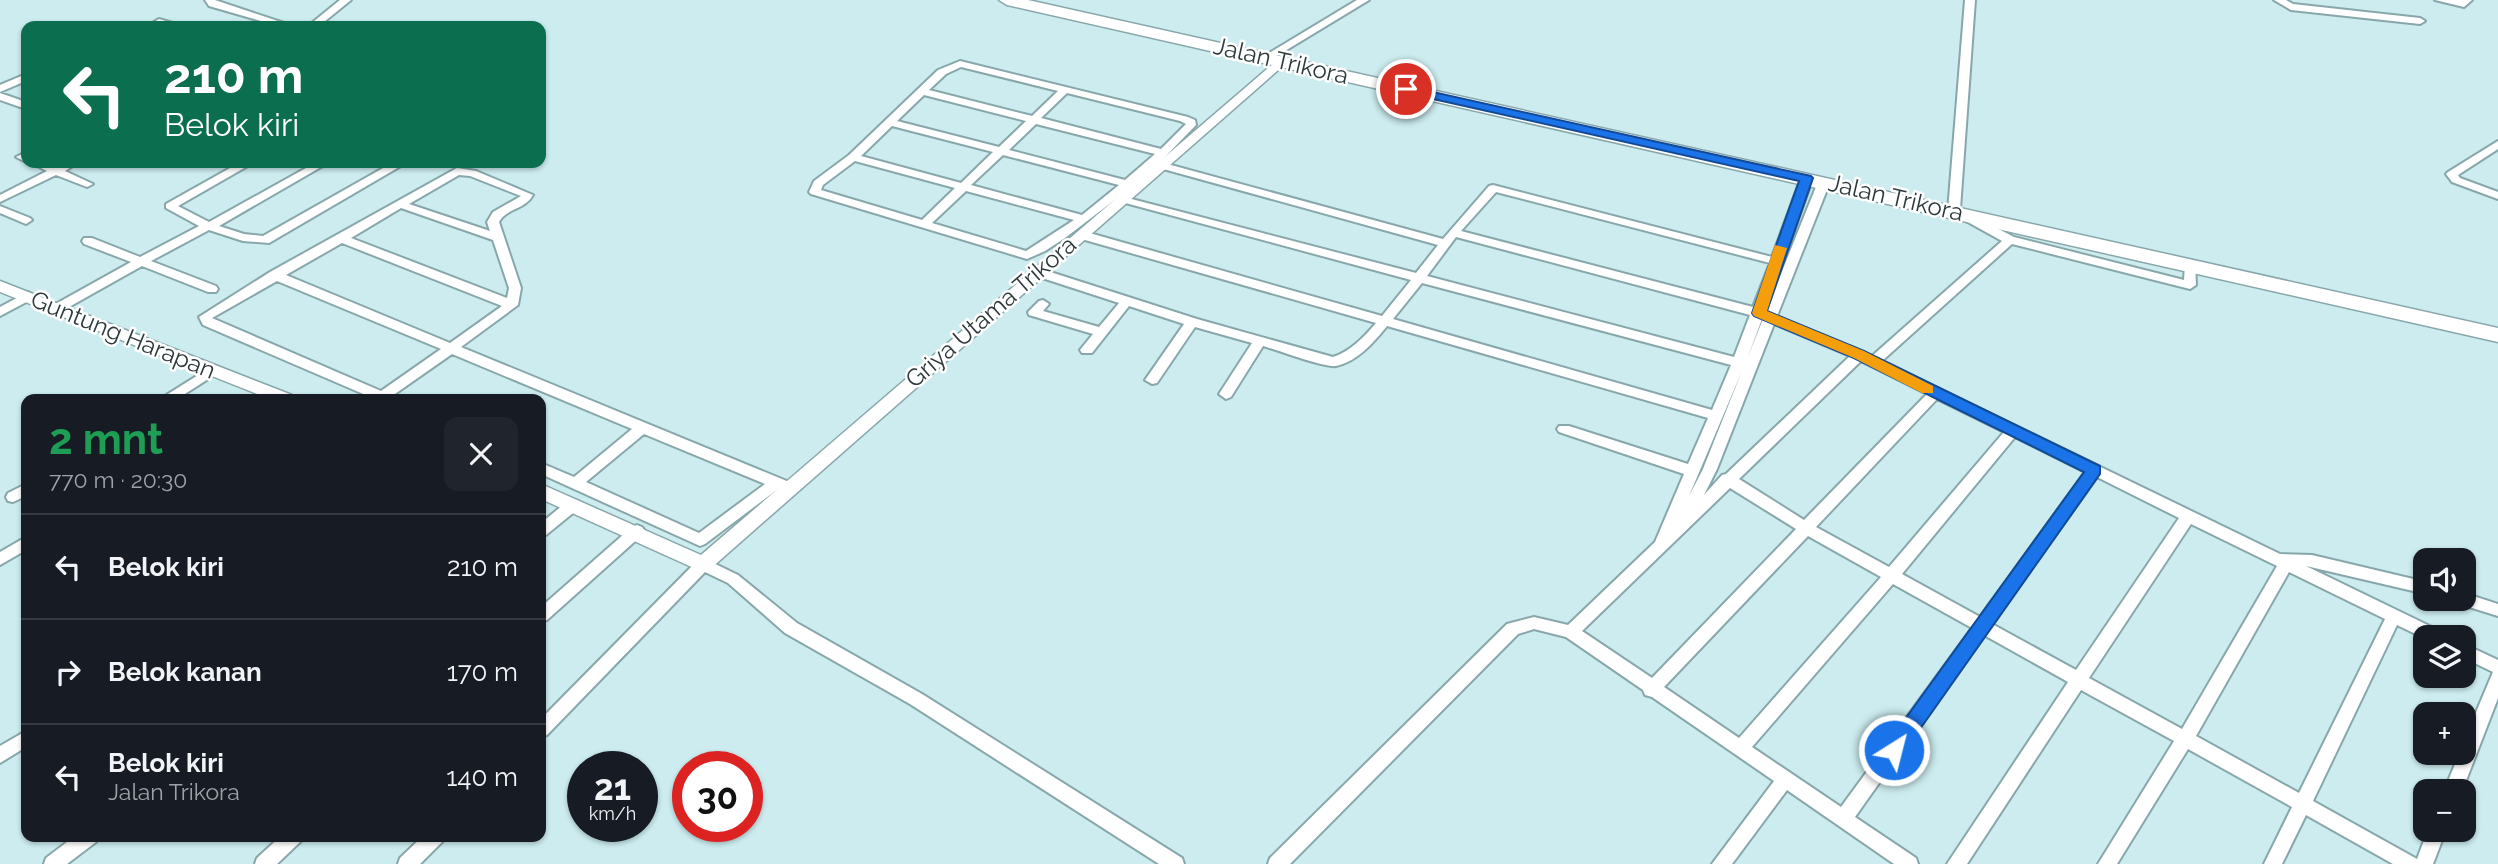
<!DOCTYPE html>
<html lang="id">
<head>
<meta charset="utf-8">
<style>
  :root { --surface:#171b24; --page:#20242c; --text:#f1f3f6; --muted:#9ea1a6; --line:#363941 }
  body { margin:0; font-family:Raleway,sans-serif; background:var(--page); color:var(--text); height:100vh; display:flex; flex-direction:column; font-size:26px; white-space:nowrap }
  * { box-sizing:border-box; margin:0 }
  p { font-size:23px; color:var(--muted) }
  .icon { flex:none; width:38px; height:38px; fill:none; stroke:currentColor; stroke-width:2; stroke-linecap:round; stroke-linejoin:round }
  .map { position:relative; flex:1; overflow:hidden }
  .panel { position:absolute; left:21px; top:394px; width:525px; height:448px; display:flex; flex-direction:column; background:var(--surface); border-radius:14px; box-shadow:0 2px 5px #0004 }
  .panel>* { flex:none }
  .hud { position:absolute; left:21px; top:21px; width:525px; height:147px; border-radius:14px; box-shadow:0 2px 5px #0004; background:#0b6e4f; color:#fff; overflow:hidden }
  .tools { position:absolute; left:2413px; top:548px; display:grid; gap:14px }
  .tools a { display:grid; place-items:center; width:63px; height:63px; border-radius:14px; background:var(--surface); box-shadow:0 2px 5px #0004; font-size:35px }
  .speed { position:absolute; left:567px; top:751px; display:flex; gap:14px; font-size:35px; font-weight:700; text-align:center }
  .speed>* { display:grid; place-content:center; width:91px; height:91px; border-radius:50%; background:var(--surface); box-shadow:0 2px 5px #0004; line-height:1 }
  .speed small { font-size:18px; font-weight:400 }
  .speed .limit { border:10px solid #d22; background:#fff; color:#111 }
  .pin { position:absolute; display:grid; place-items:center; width:60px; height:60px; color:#fff; margin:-30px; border:4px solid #fff; border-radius:50%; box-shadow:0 2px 7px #0007 }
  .me { position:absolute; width:77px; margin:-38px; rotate:36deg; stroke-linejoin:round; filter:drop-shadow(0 0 5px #0008) }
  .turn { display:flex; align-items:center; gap:24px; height:147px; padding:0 28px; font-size:32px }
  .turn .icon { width:91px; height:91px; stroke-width:2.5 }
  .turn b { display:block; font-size:49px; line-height:60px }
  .round { display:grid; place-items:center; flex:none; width:74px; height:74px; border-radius:14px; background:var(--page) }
  .summary { display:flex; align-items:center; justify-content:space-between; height:119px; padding:0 28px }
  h1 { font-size:42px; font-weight:700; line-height:52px; color:#1e9e55 }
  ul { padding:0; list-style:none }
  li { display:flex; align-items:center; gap:21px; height:105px; padding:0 28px; border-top:2px solid var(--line) }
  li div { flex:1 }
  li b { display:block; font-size:26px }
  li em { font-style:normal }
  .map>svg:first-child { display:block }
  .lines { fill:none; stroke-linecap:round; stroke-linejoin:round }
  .minor-casing { stroke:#88a7aa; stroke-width:4 }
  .tertiary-casing { stroke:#88a7aa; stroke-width:3 }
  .primary-casing { stroke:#88a7aa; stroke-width:3 }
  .minor { fill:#fff; fill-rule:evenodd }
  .tertiary { fill:#fff; fill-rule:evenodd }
  .primary { fill:#fff; fill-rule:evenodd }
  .route { fill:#1a73e8; stroke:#114b97; stroke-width:2 }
  .slow { fill:#f59e0b }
  .labels { text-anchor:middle; stroke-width:5; stroke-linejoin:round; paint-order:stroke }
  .street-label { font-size:24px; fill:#2d3a3b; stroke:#fff }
</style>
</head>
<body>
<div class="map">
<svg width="2498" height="864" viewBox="0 0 2498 864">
  <rect width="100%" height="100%" fill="#ccecef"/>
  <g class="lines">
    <g class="minor-casing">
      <path id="minor" d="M205,0H215L293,26H278L209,6Z
        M340,0H351L319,26H308Z
        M1357,0H1369L1270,60L1261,58Z
        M1965,0H1975L1960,209L2014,237L2184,280L2185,265L2191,261L2195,262L2196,285L2190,289L2012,244L1882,361L2280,554L2312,555L2426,582V594L2306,566L2442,632L2444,637H2426V639L2397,625L2313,801L2417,859L2428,830H2446L2433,864H2393L2306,815L2282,864H2264L2292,807L2188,749L2117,864H2098L2174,741L2081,690L1967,864H1947L2068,682L1984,635L1855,817L1916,858L1918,864H1894L1787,790L1732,864H1712L1774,781L1652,697L1645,695L1643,690L1566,637L1534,629L1518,634L1290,864H1268L1270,858L1507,624L1534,617L1568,625L1655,542L1684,474L1559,432L1557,429L1559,426H1569L1688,464L1708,418L1387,326C1375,341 1357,362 1336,366C1324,368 1278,350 1263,346L1231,397L1226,399L1219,394L1252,343L1195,327L1157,383L1152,384L1145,380L1184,324L1129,306L1092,353H1082L1080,350L1093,334L1029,315L1028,312L1039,301L1043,300L1049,304L1043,311L1099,327L1119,303L1033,275L1031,272L1033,269H1041L1197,319L1333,357C1351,351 1364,337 1376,323L1078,238V232H1086L1382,316L1411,280L1118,201L1116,199L1065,238L1045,251L1027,259L811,194L809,192L814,181L849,155L938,70L960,61L1188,117L1195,120L1196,125L1160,162L1443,239L1489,186L1493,185L1772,257L1801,178L1807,175L1813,178L1765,311H1766L1818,182L1824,179L1828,180L1830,182L1777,316L1872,356L2002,241L1948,211ZM961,67L1058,91L1032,116L929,90L946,74ZM1067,93L1180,121L1186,124L1161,149L1041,118ZM924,95L1026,121L999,147L897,121ZM1036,124L1155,154L1125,180L1009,150ZM892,126L993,152L961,183L861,156ZM1003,155L1119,185L1082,215L971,185ZM855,161L955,188L922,220L821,190L823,185ZM1155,166L1156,167L1438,245L1416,273L1120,196L1130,188L1136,187V183ZM966,191L1074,220L1026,251L932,223ZM1496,192L1770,263L1753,307L1461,231ZM1456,237L1750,315L1734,357L1427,276ZM1422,283L1731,365L1712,410L1393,319ZM1762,319H1763L1747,359ZM1774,324L1850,356L1726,474L1722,475L1704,495L1717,469ZM1861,361L1927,394L1804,520L1739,479ZM1742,371L1703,469L1689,496ZM1937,399L2004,432L1889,567L1816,527ZM2015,437L2085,472L1980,617L1902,574ZM2097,477L2179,518L2076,670L1992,624ZM1730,488L1796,529L1652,678L1582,631ZM2191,524L2277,566L2182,729L2089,678ZM1808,536L1881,577L1739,738L1664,687ZM2289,572L2385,619L2299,793L2196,736ZM1893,584L1972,628L1841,807L1752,747Z
        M2274,0H2286L2293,4L2420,18L2425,21L2420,24L2291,10Z
        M2435,0H2472L2464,7Z
        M159,19L176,24L178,26L156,24L154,22Z
        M26,74V81L0,92V85Z
        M0,93L26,102V109L0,100Z
        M2498,141V149L2458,175L2460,178L2498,192V199L2452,182L2446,174L2448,172Z
        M22,154L26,155V162L16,157Z
        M31,163H45L55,167L64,163H77L65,171L93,184L87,187L56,175L0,202V195L47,171Z
        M239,163H253L178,206L209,222L315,163H328L219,226L244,234L263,236L392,163H406L269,243L243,241L209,230L151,261L216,286L218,289L216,292H208L142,266L60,312H52L50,309L52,306L131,262L84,244L82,241L84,238H92L140,257L199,226L166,208V204Z
        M457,168L476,171L533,195C525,210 506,208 499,222L521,288L518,305L461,347L794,484L796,488L794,492L789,493L778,489L705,544L700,546L541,474V463L574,477L632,429L452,354L392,396L394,399H375L203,325L199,317L270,272ZM459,175L470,176L521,196L493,212L487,222L490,231L409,204ZM401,208L493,240L509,288L507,298L351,238ZM342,243L502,306L450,343L286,275ZM277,281L441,349L381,391L212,318ZM644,434L765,484L699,533L586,482Z
        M0,206L30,218L32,220L26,224L0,213Z
        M28,292L34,296L32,299L0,316V307Z
        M211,367L216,368L218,371L216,374L177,399H160Z
        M26,484V496L13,502L8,501L6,497L8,493Z
        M573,500L578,501L580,505L578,509L546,535L541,537V523L568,501Z
        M637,525L642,527L645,531L642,535L547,620L541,622V607L632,527Z
        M26,537V550L0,565V552Z
        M703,558L738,575L797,623L922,694L1182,858L1184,864H1159L910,704L785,633L728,583L705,572L547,735L541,737V719L698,560Z
        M2464,593L2498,604V616L2453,602L2451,598H2464Z
        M2464,644L2498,660V698L2462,791H2444L2460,752H2464V741L2493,672L2464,658Z
        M26,731V747L0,763V746Z
        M75,836H99L96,842L67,864H44L46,858Z
        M281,836H303L300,842L277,864H255L257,858Z
        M423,836H445L442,842L420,864H398L400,858Z"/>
    </g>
    <g class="tertiary-casing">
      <path id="tertiary" d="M1281,57L1287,61L1285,64L710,569H696L541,499V484L701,555Z
        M0,281L292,395L295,399H270L0,292Z"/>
    </g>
    <g class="primary-casing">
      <path id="primary" d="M999,0H1028L2498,328V342L1007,5Z"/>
    </g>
    <use href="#minor" class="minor"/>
    <use href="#tertiary" class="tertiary"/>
    <use href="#primary" class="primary"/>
  </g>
  <path class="route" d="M1406,86L1811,176L1813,178L1767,311L1864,351L2100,466V474L1901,756L1894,758L1887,756L1884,750L1887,744L2084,472L1854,358L1754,316L1752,313L1799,181L1402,92L1400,89Z"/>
  <path class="slow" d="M1775,245L1787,248L1767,311L1864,351L1933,386V393H1922L1854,358L1754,316L1752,313Z"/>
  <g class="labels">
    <g class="street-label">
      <text transform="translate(1281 61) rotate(13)" y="8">Jalan Trikora</text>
      <text transform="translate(1896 198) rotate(13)" y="8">Jalan Trikora</text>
      <text transform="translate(991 312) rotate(-41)" y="8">Griya Utama Trikora</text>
      <text transform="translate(123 335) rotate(22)" y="8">Guntung Harapan</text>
    </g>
  </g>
</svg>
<div class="tools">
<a><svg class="icon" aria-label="sound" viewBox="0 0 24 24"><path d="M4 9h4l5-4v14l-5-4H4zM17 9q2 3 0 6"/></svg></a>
<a><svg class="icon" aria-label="layers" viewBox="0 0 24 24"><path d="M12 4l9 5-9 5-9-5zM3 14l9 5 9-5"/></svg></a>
<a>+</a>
<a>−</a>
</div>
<div class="speed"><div>21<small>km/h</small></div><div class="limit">30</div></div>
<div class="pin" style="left:1406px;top:89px;background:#d93025"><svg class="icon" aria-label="arrive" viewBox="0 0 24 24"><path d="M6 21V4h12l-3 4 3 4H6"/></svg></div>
<svg class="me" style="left:1894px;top:750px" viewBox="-20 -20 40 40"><circle r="17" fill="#1a73e8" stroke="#fff" stroke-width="3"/><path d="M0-11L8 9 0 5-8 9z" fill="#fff"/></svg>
<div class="hud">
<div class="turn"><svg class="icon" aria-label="left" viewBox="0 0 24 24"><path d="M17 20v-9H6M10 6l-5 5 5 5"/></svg><div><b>210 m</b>Belok kiri</div></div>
</div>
<section class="panel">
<div class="summary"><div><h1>2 mnt</h1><p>770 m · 20:30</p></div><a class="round"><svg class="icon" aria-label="close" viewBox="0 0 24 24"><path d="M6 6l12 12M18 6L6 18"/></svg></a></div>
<ul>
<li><svg class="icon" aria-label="left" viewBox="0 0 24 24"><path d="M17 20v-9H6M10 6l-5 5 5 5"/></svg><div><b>Belok kiri</b></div><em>210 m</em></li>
<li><svg class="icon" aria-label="right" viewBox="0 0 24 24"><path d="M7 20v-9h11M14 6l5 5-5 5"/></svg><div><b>Belok kanan</b></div><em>170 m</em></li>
<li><svg class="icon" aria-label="left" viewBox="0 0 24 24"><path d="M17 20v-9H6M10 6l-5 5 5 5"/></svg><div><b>Belok kiri</b><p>Jalan Trikora</p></div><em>140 m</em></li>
</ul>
</section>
</div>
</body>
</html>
